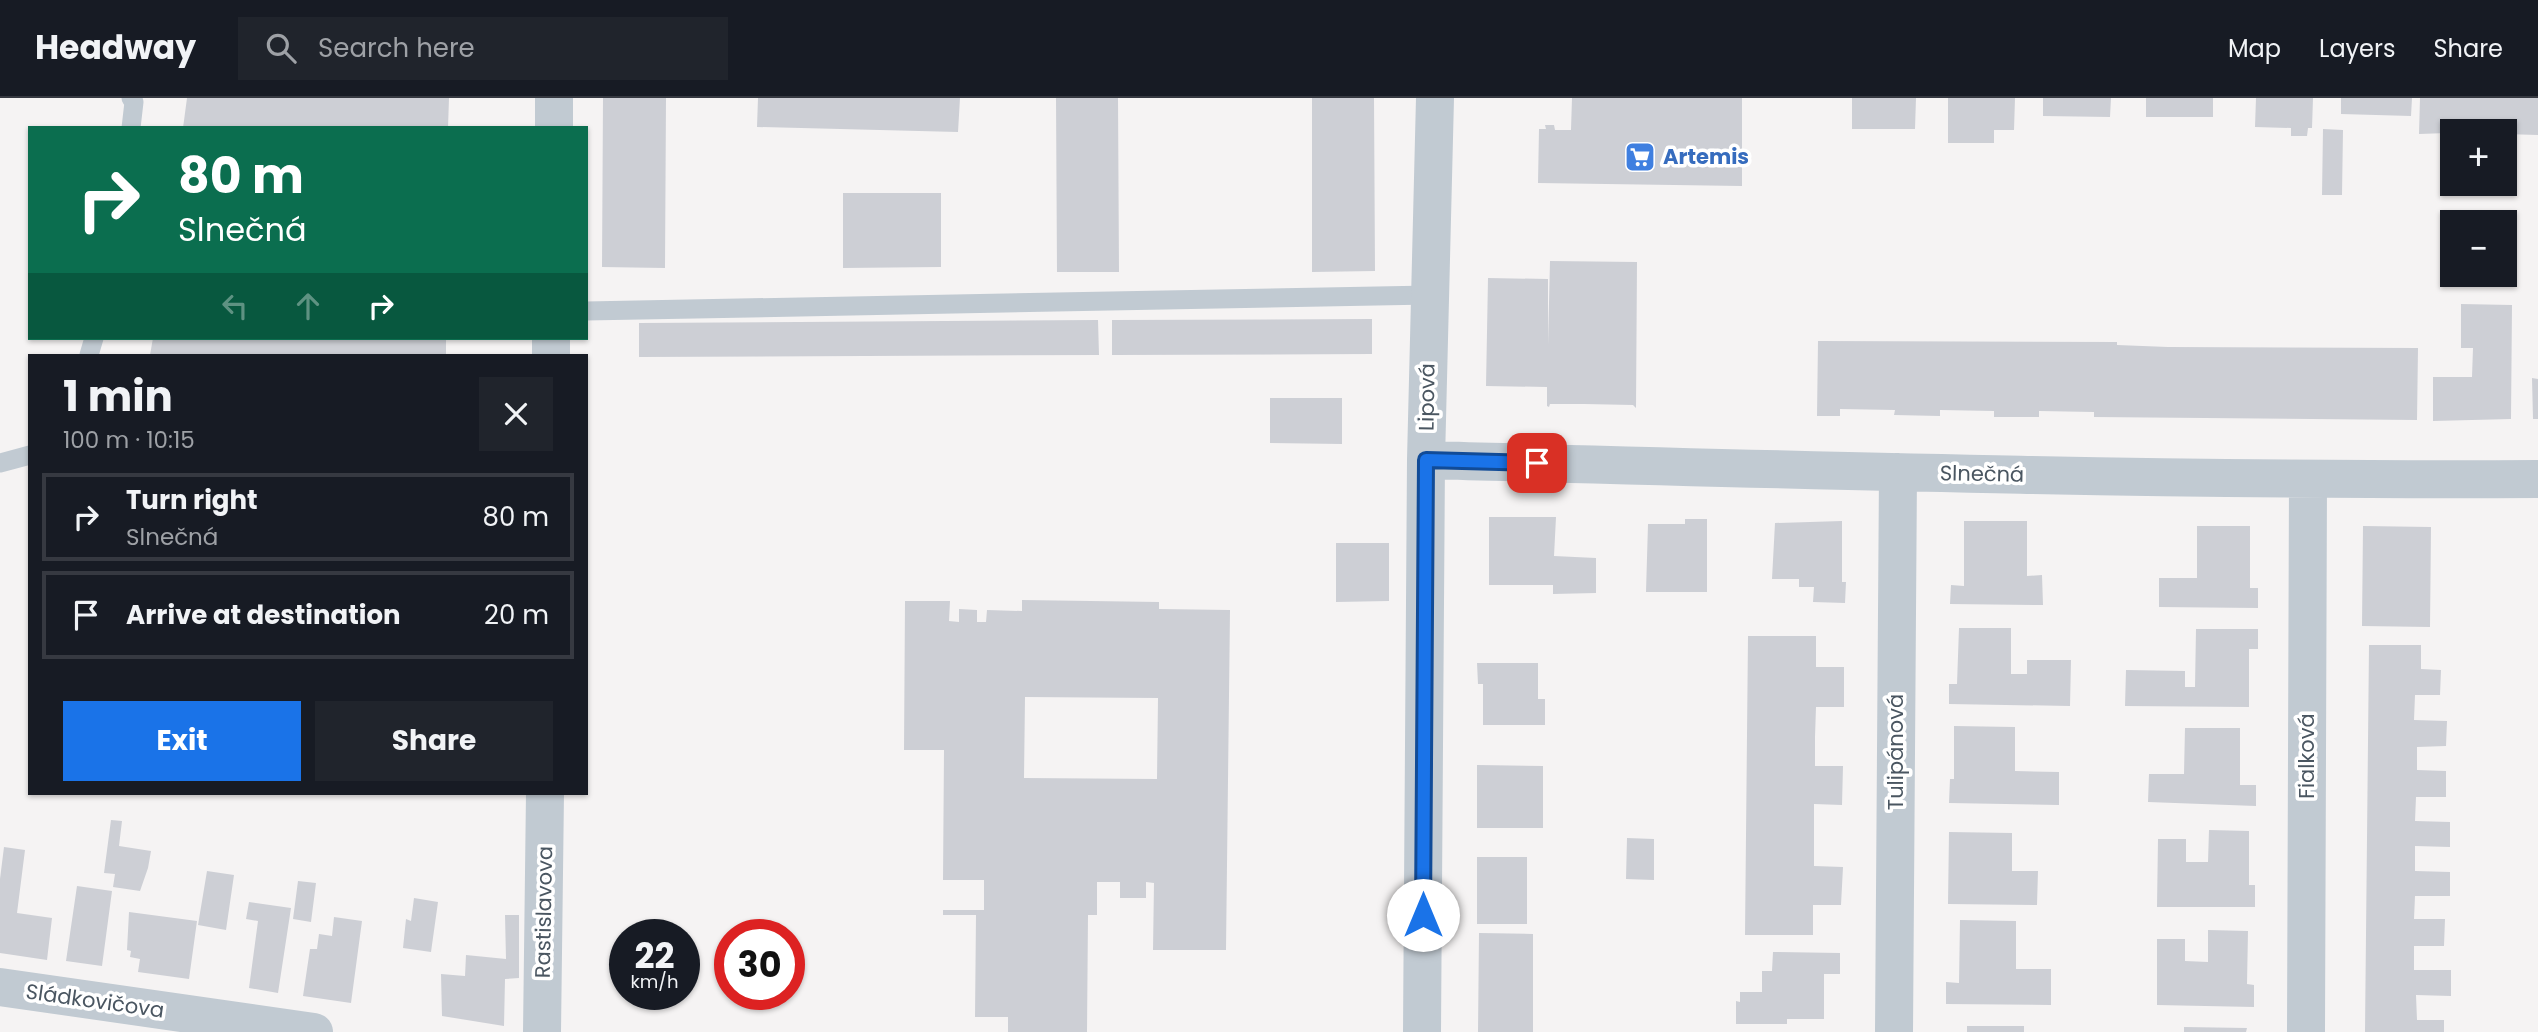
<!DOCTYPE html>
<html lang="en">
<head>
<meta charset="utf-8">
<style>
  :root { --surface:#171b24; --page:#20242c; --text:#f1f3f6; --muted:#9ea1a6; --line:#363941; --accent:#1a73e8 }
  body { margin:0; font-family:Poppins,sans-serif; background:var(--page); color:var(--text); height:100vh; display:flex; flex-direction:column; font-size:26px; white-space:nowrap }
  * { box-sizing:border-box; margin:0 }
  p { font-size:23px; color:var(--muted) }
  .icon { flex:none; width:38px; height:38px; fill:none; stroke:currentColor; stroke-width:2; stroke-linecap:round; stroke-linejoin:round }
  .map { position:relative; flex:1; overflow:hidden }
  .sheet { position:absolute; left:28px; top:256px; width:560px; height:441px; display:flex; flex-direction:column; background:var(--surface); border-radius:0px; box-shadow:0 2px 5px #0004 }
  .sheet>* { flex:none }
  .hud { position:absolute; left:28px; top:28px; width:560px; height:214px; border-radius:0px; box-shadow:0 2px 5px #0004; background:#0b6e4f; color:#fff; overflow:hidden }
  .controls { position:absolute; left:2440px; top:21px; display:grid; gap:14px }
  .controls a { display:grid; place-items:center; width:77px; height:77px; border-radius:0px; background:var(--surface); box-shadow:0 2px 5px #0004; font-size:35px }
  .speed { position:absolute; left:609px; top:821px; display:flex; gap:14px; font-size:35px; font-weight:700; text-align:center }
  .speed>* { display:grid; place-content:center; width:91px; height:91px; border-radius:50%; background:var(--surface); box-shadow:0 2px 5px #0004; line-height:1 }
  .speed small { font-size:18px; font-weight:400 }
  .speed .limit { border:10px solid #d22; background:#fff; color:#111 }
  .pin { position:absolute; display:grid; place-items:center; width:60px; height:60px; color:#fff; margin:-30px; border-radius:14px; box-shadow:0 4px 10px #0006 }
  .me { position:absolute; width:77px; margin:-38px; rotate:0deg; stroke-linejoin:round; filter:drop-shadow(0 0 5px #0008) }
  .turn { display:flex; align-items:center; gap:24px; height:147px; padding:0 35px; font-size:32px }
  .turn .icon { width:91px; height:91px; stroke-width:2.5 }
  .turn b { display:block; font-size:49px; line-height:60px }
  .lanes { display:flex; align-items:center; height:66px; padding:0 35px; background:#0003; justify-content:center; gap:35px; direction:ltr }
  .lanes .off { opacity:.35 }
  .round { display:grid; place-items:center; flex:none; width:74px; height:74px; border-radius:0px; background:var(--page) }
  .overview { display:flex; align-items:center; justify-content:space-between; height:119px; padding:0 35px }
  h1 { font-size:42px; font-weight:700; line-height:52px }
  .primary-button { display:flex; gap:14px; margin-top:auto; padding:14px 35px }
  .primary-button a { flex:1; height:80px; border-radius:0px; background:var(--accent); color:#fff; font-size:28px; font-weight:700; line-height:80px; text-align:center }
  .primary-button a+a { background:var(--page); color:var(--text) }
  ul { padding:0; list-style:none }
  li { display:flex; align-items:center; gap:21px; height:88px; margin:0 14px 10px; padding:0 21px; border:4px solid var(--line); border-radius:0px }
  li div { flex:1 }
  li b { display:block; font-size:26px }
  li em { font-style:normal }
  header { display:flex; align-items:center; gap:42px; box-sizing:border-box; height:98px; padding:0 35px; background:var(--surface); border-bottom:2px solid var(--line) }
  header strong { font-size:33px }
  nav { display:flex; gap:38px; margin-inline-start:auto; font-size:24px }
  .search { width:490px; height:63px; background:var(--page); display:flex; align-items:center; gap:18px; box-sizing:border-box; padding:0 24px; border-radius:0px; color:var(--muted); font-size:26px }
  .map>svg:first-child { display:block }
  .building { fill:#cdcfd5; fill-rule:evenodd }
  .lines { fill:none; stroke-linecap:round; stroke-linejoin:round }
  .service { stroke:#c1cad2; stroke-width:19 }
  .minor { stroke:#c1cad2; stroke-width:38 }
  .route-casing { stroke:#114b97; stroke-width:18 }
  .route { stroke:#1a73e8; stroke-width:12 }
  .labels { text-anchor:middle; stroke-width:7; stroke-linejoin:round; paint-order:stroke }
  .shop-label { font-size:21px; font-weight:bold; fill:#366cbe; stroke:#fff; text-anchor:start }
  .street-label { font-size:21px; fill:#4a5661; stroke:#fff }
</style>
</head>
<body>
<header>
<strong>Headway</strong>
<div class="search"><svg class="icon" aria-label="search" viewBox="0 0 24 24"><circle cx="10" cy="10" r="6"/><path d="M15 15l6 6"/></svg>Search here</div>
<nav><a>Map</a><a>Layers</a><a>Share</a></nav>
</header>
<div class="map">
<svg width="2538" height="934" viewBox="0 0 2538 934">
  <rect width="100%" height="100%" fill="#f5f3f3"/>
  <path class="building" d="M187,0H449L448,30H183Z
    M603,0H666L665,170L602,169Z
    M758,0H960L958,34L757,29Z
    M1056,0H1118L1119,174H1057Z
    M1312,0H1374L1375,173L1312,174Z
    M1572,0H1742V88L1538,85L1539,31H1546L1545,27H1554L1555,32H1571Z
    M1852,0H1916L1915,31H1852Z
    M1948,0H2015L2014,32H1994V45H1948Z
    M2043,0H2111L2110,19L2043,18Z
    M2146,0H2213V19H2146Z
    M2256,0H2313L2312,30H2308L2307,38H2291V30L2255,29Z
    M2341,0H2412L2411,18L2341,16Z
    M2420,0H2538V37L2504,36V33L2419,36Z
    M2323,31L2343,32L2342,97H2322Z
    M843,95H941V169L843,170Z
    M1550,163L1637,164L1636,310L1633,307L1584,306H1550L1549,309L1547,308V289L1486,288L1488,180L1548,181V247Z
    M2461,206L2512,207L2511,321L2433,323V279H2472L2473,250H2461Z
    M1372,221V256L1112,257V222Z
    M1098,222L1099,257L639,259V225Z
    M153,240H446V257H150Z
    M1818,243L2117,244V247L2168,249L2418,250L2417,322L2094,319V314L2039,313V319H1994V313L1940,312V318L1894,317L1895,312L1840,311V318H1817Z
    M2532,280L2538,281V321H2533Z
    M1270,300H1342V346L1270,345Z
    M1489,419H1556L1554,458L1596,460V495L1553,496V487H1489Z
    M1685,421H1707V494H1646L1648,426H1685Z
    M1842,423V484H1846L1845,505L1813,504L1814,489H1799V481H1772L1775,425Z
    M1964,423H2027V478L2042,477L2043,507L1950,506L1951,487L1964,488Z
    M2197,428H2250V490H2258V510L2159,509V480H2197Z
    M2363,428L2431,429L2430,529L2362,528Z
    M1336,445H1389V503L1336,504Z
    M1022,502L1159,504V511L1230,512L1226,852H1153L1154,785L1146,784V800H1120V784H1097V817H1088L1087,934H1008V919H975L976,817H943V812H984V782H943L944,652H904L905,503H950L949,523L959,524V511L977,512V524H986L987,512L1022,513ZM1025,599L1158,600L1157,681L1024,680Z
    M1959,530H2011V576H2027V562H2071L2070,608L1949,606V586H1957Z
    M2196,531H2258V551H2249V609L2125,608L2126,572L2185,573V589H2195Z
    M1748,538H1816V569H1844V609H1816L1815,639V668H1843L1842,707L1814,706V768L1843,769L1841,807H1813V837H1745Z
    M2369,547H2421V571L2441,572L2440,597H2415L2414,622L2447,623L2446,648L2417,649V672L2446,673V699H2416L2415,723L2450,724V749L2415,748V773L2450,774V798H2415L2414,821H2445L2444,848H2414V872H2451V898L2416,897L2417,922H2444V934H2365Z
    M1477,565H1538V601H1545V627H1483V586H1478Z
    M1954,628L2015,629V673L2059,674V707L1949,705L1950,681H1954Z
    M2185,630H2240V687H2256V708L2148,704L2149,676H2184Z
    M1477,667L1543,668V730H1477Z
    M111,722L122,723L119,748L151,753L148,770L140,793L113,789L115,776L104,775Z
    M2209,732L2249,733V787H2255V809H2157L2158,741H2186V764H2208Z
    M1949,734L2012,735V773H2038L2037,807L1948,806Z
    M1627,740L1654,741V782L1626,781Z
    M4,749L25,752L17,815L52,820L47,862L0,855V781Z
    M1477,759H1527V826H1477Z
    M207,773L234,777L226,832L198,827Z
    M298,783L316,785L311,824L293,821Z
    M77,788L112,793L102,868L66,863Z
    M414,800L438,804L431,854L403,850L406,821L411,823Z
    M249,804L291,810L278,895L249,890L258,823L246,821Z
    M129,814L197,823L189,881L138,874L140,861L130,859L131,853L127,852Z
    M505,817H519V880L505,881L504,928L442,918L441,876L465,878L466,857L506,861Z
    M334,819L362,823L351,905L303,898L310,851H317L319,836L332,838Z
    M1960,822L2016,823V871H2051V907L1946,906V884L1959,885Z
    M2208,832L2248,833L2247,886L2254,887V909L2157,907V841H2185V863L2208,864Z
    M1479,835L1533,836V934H1478Z
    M1773,854L1840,855V876H1824V921H1787V926H1736V903L1740,904V894H1762V873H1772Z
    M1967,928H2024V934H1967Z
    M2184,929L2247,930L2246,934H2184Z"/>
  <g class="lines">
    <path class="service" d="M131,30L134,4L131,0
      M586,213L1430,197
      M89,257L94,240
      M0,365L30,357"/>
    <path class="minor" d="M554,30V0
      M551,257V240
      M1426,362C1796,372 2167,383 2538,381
      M0,889L314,934
      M542,934L545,695
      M1422,934L1426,362L1435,0
      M1894,934L1898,374
      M2306,934L2308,382"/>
  </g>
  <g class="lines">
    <g class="route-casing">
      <path id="route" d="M1423,817L1426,362L1537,365"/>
    </g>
    <use href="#route" class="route"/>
  </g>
  <defs>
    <g id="supermarket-square" transform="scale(1.575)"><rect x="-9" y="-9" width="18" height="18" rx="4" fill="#3f7fe0" stroke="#fff"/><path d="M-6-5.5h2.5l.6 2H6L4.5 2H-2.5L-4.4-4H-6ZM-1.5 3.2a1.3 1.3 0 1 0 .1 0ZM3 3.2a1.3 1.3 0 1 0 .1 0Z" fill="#fff"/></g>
  </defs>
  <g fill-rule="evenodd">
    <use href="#supermarket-square" x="1640" y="59"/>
  </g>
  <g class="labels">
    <g class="shop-label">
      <text x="1663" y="66">Artemis</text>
    </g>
    <g class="street-label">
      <text transform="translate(1427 299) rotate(-89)" y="7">Lipová</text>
      <text transform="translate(1982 376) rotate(1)" y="7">Slnečná</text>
      <text transform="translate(1896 654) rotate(-90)" y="7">Tulipánová</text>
      <text transform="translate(2307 658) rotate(-90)" y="7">Fialková</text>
      <text transform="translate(544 814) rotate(-89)" y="7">Rastislavova</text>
      <text transform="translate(95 903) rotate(8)" y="7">Sládkovičova</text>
    </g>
  </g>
</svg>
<div class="controls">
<a>+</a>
<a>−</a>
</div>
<div class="speed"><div>22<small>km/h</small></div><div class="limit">30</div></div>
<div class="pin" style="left:1537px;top:365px;background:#d93025"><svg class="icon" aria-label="arrive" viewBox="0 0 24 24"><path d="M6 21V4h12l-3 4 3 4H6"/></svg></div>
<svg class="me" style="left:1423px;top:817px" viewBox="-20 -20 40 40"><circle r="19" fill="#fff"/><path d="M0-13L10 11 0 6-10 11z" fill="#1a73e8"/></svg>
<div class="hud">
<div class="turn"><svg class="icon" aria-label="right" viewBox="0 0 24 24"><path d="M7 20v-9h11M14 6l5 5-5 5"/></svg><div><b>80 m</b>Slnečná</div></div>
<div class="lanes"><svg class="icon off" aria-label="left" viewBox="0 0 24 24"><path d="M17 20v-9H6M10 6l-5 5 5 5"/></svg><svg class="icon off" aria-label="ahead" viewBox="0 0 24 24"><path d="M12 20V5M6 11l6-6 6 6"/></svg><svg class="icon" aria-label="right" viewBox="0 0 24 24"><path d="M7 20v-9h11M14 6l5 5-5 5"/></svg></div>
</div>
<section class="sheet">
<div class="overview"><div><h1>1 min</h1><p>100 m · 10:15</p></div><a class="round"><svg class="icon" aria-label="close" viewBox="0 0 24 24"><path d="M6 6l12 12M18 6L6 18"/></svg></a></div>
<ul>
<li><svg class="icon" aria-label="right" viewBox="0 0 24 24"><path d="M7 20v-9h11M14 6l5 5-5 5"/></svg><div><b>Turn right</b><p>Slnečná</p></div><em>80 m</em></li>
<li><svg class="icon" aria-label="arrive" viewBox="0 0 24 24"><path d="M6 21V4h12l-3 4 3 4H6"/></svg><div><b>Arrive at destination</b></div><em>20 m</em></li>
</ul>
<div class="primary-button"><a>Exit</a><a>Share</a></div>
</section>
</div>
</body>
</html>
